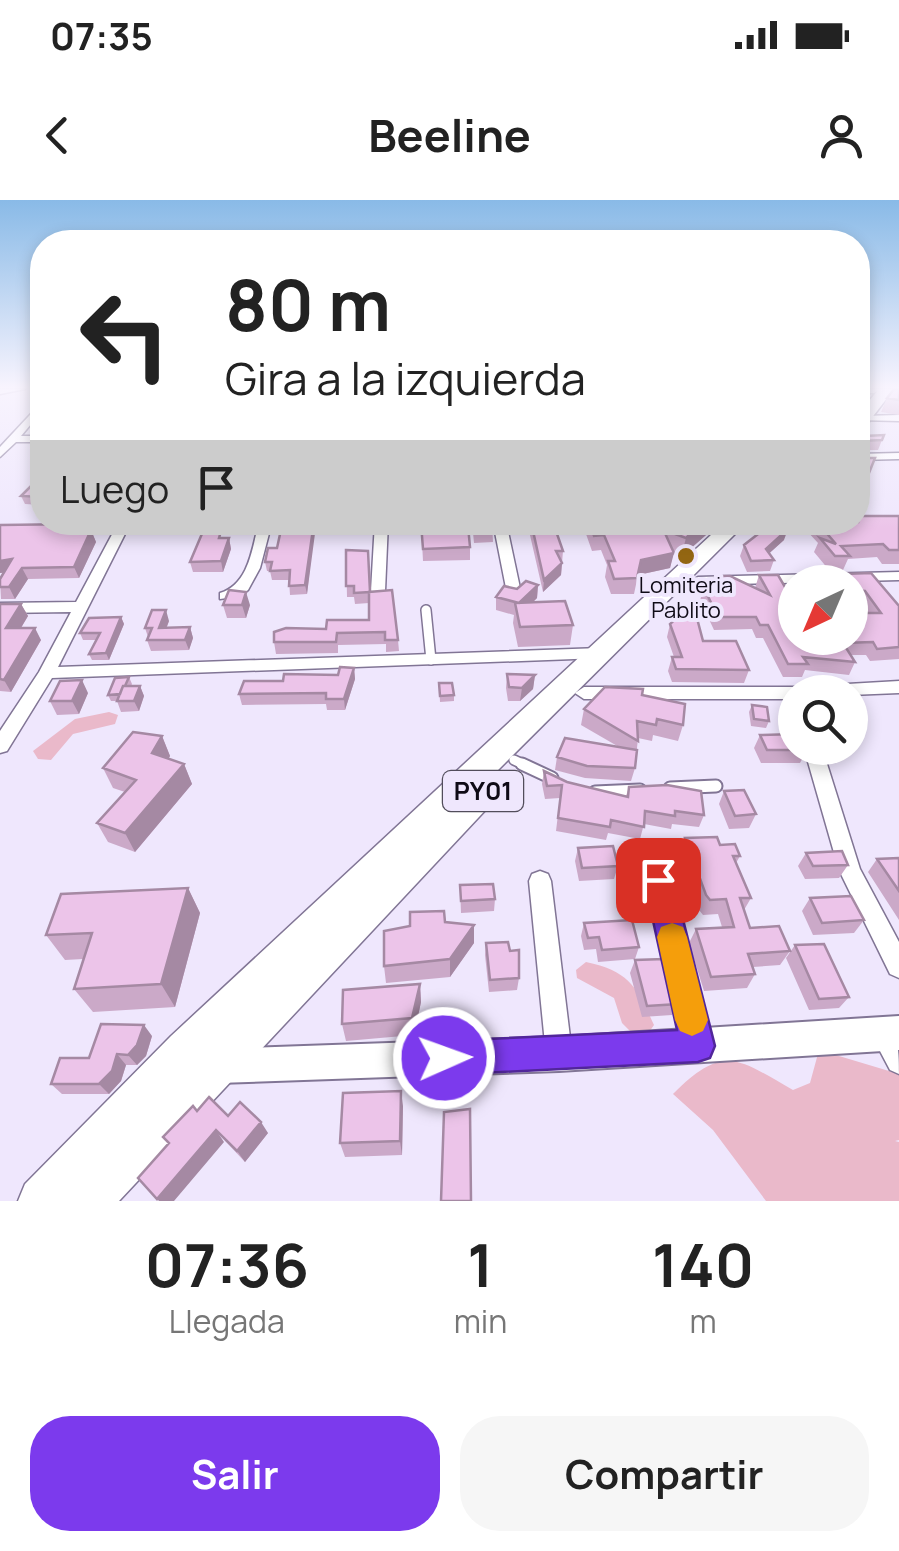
<!DOCTYPE html>
<html lang="es">
<head>
<meta charset="utf-8">
<style>
  :root { --surface:#fff; --page:#f6f6f6; --text:#222; --muted:#767676; --accent:#7c3aed }
  body { margin:0; font-family:Manrope,sans-serif; background:var(--page); color:var(--text); height:100vh; display:flex; flex-direction:column; font-size:38px; white-space:nowrap }
  * { box-sizing:border-box; margin:0 }
  p { font-size:32px; color:var(--muted) }
  .icon { flex:none; width:55px; height:55px; fill:none; stroke:currentColor; stroke-width:2; stroke-linecap:round; stroke-linejoin:round }
  .map { position:relative; height:1001px; overflow:hidden }
  .side { display:flex; flex-direction:column; background:var(--surface); flex:1 }
  .side>* { flex:none }
  .guide { position:absolute; left:30px; top:30px; width:840px; height:305px; border-radius:40px; box-shadow:0 5px 15px #0003; background:#fff; color:var(--text); overflow:hidden }
  .needle { width:65px; rotate:224deg }
  .tools { position:absolute; left:778px; top:365px; display:grid; gap:20px }
  .tools a { display:grid; place-items:center; width:90px; height:90px; border-radius:50%; background:var(--surface); box-shadow:0 5px 15px #0003; font-size:50px }
  .pin { position:absolute; display:grid; place-items:center; width:85px; height:85px; color:#fff; margin:-42px; border-radius:20px; box-shadow:0 5px 15px #0006 }
  .me { position:absolute; width:110px; margin:-55px; rotate:88deg; stroke-linejoin:round; filter:drop-shadow(0 0 8px #0008) }
  .turn { display:flex; align-items:center; gap:35px; height:210px; padding:0 30px; font-size:45px }
  .turn .icon { width:130px; height:130px; stroke-width:2.5 }
  .turn b { display:block; font-size:70px; line-height:85px }
  .then { display:flex; align-items:center; height:95px; padding:0 30px; background:#0003; gap:20px; font-size:38px }
  .eta { display:flex; justify-content:space-evenly; align-items:center; height:170px; text-align:center }
  .eta b { font-size:60px; font-weight:700; line-height:70px }
  .cta { display:flex; gap:20px; margin-top:auto; padding:20px 30px }
  .cta a { flex:1; height:115px; border-radius:40px; background:var(--accent); color:#fff; font-size:40px; font-weight:700; line-height:115px; text-align:center }
  .cta a+a { background:var(--page); color:var(--text) }
  .status { display:flex; justify-content:space-between; align-items:center; height:70px; padding:0 50px; background:var(--surface); direction:ltr }
  .status svg { height:28px; fill:currentColor }
  header { display:flex; justify-content:space-between; align-items:center; height:130px; padding:0 30px; background:var(--surface); font-size:45px; font-weight:700 }
  .map>svg:first-child { display:block }
  .green { fill:#eab9ca }
  .lines { fill:none; stroke-linecap:round; stroke-linejoin:round }
  .service-far1-casing { stroke:#817595; stroke-width:12 }
  .service-casing { stroke:#817595; stroke-width:15 }
  .minor-casing { stroke:#817595; stroke-width:3 }
  .secondary-casing { stroke:#817595; stroke-width:4 }
  .trunk-casing { stroke:#817595; stroke-width:3 }
  .service-far1 { stroke:#fff; stroke-width:9 }
  .service { stroke:#fff; stroke-width:11 }
  .minor { fill:#fff; fill-rule:evenodd }
  .secondary { fill:#fff; fill-rule:evenodd }
  .trunk { fill:#fff; fill-rule:evenodd }
  .wall { fill:#cba9c8 }
  .shaded-wall { fill:#a589a3 }
  .building { fill:#ecc4e9; stroke:#a589a3; stroke-width:2.5 }
  .route { fill:#7c3aed; stroke:#51269a; stroke-width:2.5 }
  .slow { fill:#f59e0b }
  .poi-dot { fill:#936612; stroke:#efe7fd; stroke-width:4 }
  .labels { text-anchor:middle; stroke-width:8; stroke-linejoin:round; paint-order:stroke }
  .far-poi-label { font-size:22px; fill:#0f0b16; stroke:#efe7fd }
  .shield { fill:#efe7fd; stroke:#524d5b; stroke-width:2.5 }
  .shield-label { font-size:25px; font-weight:bold; fill:#0f0b16 }
</style>
</head>
<body>
<div class="status"><b>07:35</b><svg viewBox="0 0 49 12"><path d="M0 12V9h3v3zM5 12V6h3v6zM10 12V3h3v9zM15 12V0h3v12zM26 1h20v11H26zM47 4h2v5h-2z"/></svg></div>
<header><svg class="icon" aria-label="back" viewBox="0 0 24 24"><path d="M15 5l-7 7 7 7"/></svg>Beeline<svg class="icon" aria-label="person" viewBox="0 0 24 24"><circle cx="12" cy="8" r="4"/><path d="M4 21q1-7 8-7t8 7"/></svg></header>
<div class="map">
<svg width="899" height="1001" viewBox="0 0 899 1001">
  <rect width="100%" height="100%" fill="#efe7fd"/>
  <path class="green" d="M109,512L118,515L115,524L73,534L51,560L38,559L33,551L75,519Z
    M586,762C630,771 637,788 654,825L647,835H634L622,823L614,798L577,778L576,770Z
    M819,850L899,874V940L895,941L899,942V1001H766L713,930L673,894C724,843 738,859 793,890L810,883Z"/>
  <g class="lines">
    <g class="service-far1-casing">
      <path id="service-far1" d="M426,410L431,460
        M514,560L527,566"/>
    </g>
    <g class="service-casing">
      <path id="service" d="M522,564L552,578
        M670,588L716,586
        M595,592L640,590"/>
    </g>
    <g class="minor-casing">
      <path id="minor" d="M0,189H25L0,194Z
        M858,189H878L879,190L874,193H858Z
        M42,202V211L21,236H42V242H16L0,257V247Z
        M899,215V221L858,220L862,216Z
        M899,253V259L858,260V254Z
        M63,322H134L129,326L58,467L601,448L609,453L601,458L52,478L7,551L0,553V531L39,472L71,412L0,413V403L76,402L116,327L65,330L58,326Z
        M259,322H272L260,368L248,390L240,396L220,399V393C249,384 252,349 259,322Z
        M375,322H388L385,391L378,395L371,391Z
        M493,322H506L520,388L518,391L513,392L506,388Z
        M748,322H835L836,324L829,328L754,326Z
        M899,372V380L698,385L691,381L698,377Z
        M899,481V493L850,495V492H795V499H584L575,493L584,487H796Z
        M804,548H822L860,669L899,742V778L890,774L839,670Z
        M658,670L666,673L669,680L711,845L707,854L698,858L689,854L685,845L647,680L650,673Z
        M540,671L548,674L551,681L572,854L568,863L559,867L550,863L546,854L529,681L532,674Z
        M884,821C899,830 899,855 899,874L890,870L871,834L875,825Z"/>
    </g>
    <g class="secondary-casing">
      <path id="secondary" d="M899,816V850L559,871L218,883L206,878L201,866L206,854L218,849L559,837Z"/>
    </g>
    <g class="trunk-casing">
      <path id="trunk" d="M879,189H894L864,228L858,229V214Z
        M725,322H747L486,582L498,593L493,602L119,1001H18L25,984L171,836Z"/>
    </g>
    <use href="#service-far1" class="service-far1"/>
    <use href="#service" class="service"/>
    <use href="#minor" class="minor"/>
    <use href="#secondary" class="secondary"/>
    <use href="#trunk" class="trunk"/>
  </g>
  <path class="wall" d="M899,189V215L881,212L887,198Z
    M884,235L878,250H858L864,236Z
    M858,254L861,258H875L866,278L858,270Z
    M42,275V305L25,304L21,296Z
    M899,316V364H882L877,357L848,359L843,370H829L814,352L818,343L806,330L809,322H858Z
    M274,322H315L307,394L290,395L289,380H272L270,371H267L265,362L277,348L280,334H275Z
    M472,322H492L493,342L474,343Z
    M527,322H546L548,331L563,351L561,375L543,392Z
    M588,322H635L639,331H657L659,322H720L709,332L708,328L706,335L681,357L673,354L670,368L638,375L634,394H611L605,377L607,365L601,350L592,351L586,334Z
    M421,323L470,347V360L423,361Z
    M0,325L91,330L96,342L79,378L28,379L15,399H1L0,379L4,373H0Z
    M229,338L231,349L223,372H193L190,362Z
    M784,340L769,353L774,360L770,371L747,372L740,356L744,345Z
    M346,350L398,440L399,451L386,452V444L338,445V453L276,454L274,442L369,420V403L355,404L354,397H347Z
    M871,373L899,406V459L870,461L866,455H851L855,462L849,475L805,470L802,477H783L763,438H756L752,429L714,430L700,400L704,388H755L759,375L795,438H850L866,413L860,403H850V382H810L813,375Z
    M538,385L537,398L533,402L573,425L570,445L518,447L513,423L514,415L496,410V397L517,389Z
    M0,404H21L28,416L21,428L41,440L11,492L0,491Z
    M223,405H250L246,418H227Z
    M121,417L124,424L109,460H92L89,454L96,440H83L80,433Z
    M169,421L167,427H190L193,438L189,450L151,451L147,440L148,437L145,428Z
    M670,424L703,441L749,470L744,483L672,482L668,471L672,457H674L667,437Z
    M354,468L355,479L345,510H327L326,504L242,505L239,494L283,481L338,475Z
    M507,474L535,475L533,489L520,501H508L506,488Z
    M129,477L132,484L131,486H140L144,496L139,511L121,512L117,501H111L108,495Z
    M439,483L454,495V501L440,502Z
    M88,493L79,514L57,515L50,501Z
    M642,495L683,525L678,541L653,535L652,541L638,538L635,568L631,581L585,578L555,570L557,557L619,547L581,525L584,509Z
    M752,505L769,521L766,528L751,526L749,512Z
    M760,535L807,550L800,563H761L754,548Z
    M162,536L170,556L168,559L184,564L192,584L135,652L108,642L97,623L125,592L113,588L103,568Z
    M544,571L567,582L626,596L629,587L704,615L699,627L672,624L671,629L644,624L640,639L608,633L606,640L556,631L560,598L545,599L542,584Z
    M724,591L756,614L749,628L729,629L719,604Z
    M685,638L720,645L740,656L736,663L751,698L744,710L750,728L790,751L780,765L753,767L755,774L747,788L704,791L689,743L696,729L722,727L718,714L703,715L699,710L679,654Z
    M578,648L618,666L614,679L579,681L575,661Z
    M806,653L848,665L839,678L805,679L798,666Z
    M899,658V720L868,672L877,659Z
    M460,685L495,699L494,711L461,713Z
    M188,688L200,713L175,807L93,812L74,789L83,759L65,760L46,735Z
    M810,698L864,720L854,733L813,735L802,711Z
    M445,722L474,725V743L450,777L386,783L384,766Z
    M584,723L639,747L635,759L598,762L596,749L584,750L581,736Z
    M486,743L510,751L519,778L517,790L489,792L485,755Z
    M795,745L849,797L839,808L809,810L786,758Z
    M635,760L678,804L672,815L642,817L630,773Z
    M420,784L421,802L414,835L346,841L342,824Z
    M152,836L146,856L137,865H126L121,881L109,894H62L51,884L89,858Z
    M403,906L402,955L345,957L340,943Z
    M197,911L268,933L245,962Z"/>
  <path class="shaded-wall" d="M314,322H315L316,326L307,394L305,385Z
    M703,322H709L706,335L681,357L686,338Z
    M712,322H720L709,332Z
    M86,325L89,334L91,330L96,342L79,378L74,367L82,331Z
    M788,329L784,340L762,360L766,349Z
    M229,338L231,349L223,372L221,361Z
    M674,353L670,368L638,375L641,360Z
    M12,359L18,371L0,373V361Z
    M562,363L561,375L543,392L544,380Z
    M22,368L28,379L15,399L9,387Z
    M538,385L537,398L518,417L519,403Z
    M246,392L250,405L246,418L242,405Z
    M21,404L28,416L13,441L6,428Z
    M166,410L169,421L162,438L159,428Z
    M121,417L124,424L109,460L106,453Z
    M190,427L193,438L189,450L185,440Z
    M35,428L41,440L11,492L4,480Z
    M354,468L355,479L345,510L344,499Z
    M535,475L533,489L520,501L522,488Z
    M82,480L88,493L79,514L72,501Z
    M140,486L144,496L139,511L134,501Z
    M162,536L170,556L160,573L152,553Z
    M184,564L192,584L135,652L125,633Z
    M188,688L200,713L175,807L161,784Z
    M474,725V743L450,777V759Z
    M420,784L421,802L414,835L412,818Z
    M144,825L152,836L146,856L137,865L128,855Z
    M117,854L126,865L121,881L109,894L99,884Z
    M401,891L403,906L402,955L400,941Z
    M261,922L268,933L245,962L237,951Z
    M216,930L224,942L174,1001H159L157,999Z"/>
  <path class="building" d="M894,189H899V200L887,198Z
    M884,235L882,240L862,241L864,236Z
    M858,254L861,258H875L869,273L858,262Z
    M42,275V297L21,296Z
    M858,316H899V350H889L883,344L841,346L850,356H835L820,338L836,344L817,322H858Z
    M274,322H314L305,385L289,386L290,370L270,371L272,362H265L268,348H277L282,325H274Z
    M445,322L446,326H468L470,347L423,349L421,323Z
    M473,322H492L494,333H474Z
    M531,322H546L548,331H556L563,351H556L562,363L544,380Z
    M590,322H635L639,331H664L674,353L641,360L637,378L614,379L608,361H615L604,335L594,336Z
    M664,322H703L686,338L667,331Z
    M772,323L788,329L766,349L774,360L751,361L744,345Z
    M78,324L86,325L82,331L91,330L74,367L22,368L9,387H0V379L12,359L0,361V325Z
    M222,328L219,338H229L221,361L190,362L204,329Z
    M346,350L368,351L370,392L354,393V386H346Z
    M871,373L899,406V447L877,449L873,442L843,443L855,462L803,457L808,464H788L768,425H760L756,417H718L704,388L716,376H730L770,395L759,375H778L795,404V438H850V413H881L865,391L850,390V382H817L813,375Z
    M526,381L538,385L519,403L496,397L504,386L517,389Z
    M229,390L246,392L242,405H223Z
    M392,390L398,440H385V432L337,433L336,442H274V432L286,428L326,429L327,420H369V392Z
    M565,401L573,425L520,427L515,403Z
    M693,403L703,441H736L749,470L676,469L672,457H682L670,424Z
    M0,404H21L6,428H35L4,480L0,479Z
    M152,410H166L159,428L190,427L185,440H147L152,428H145Z
    M121,417L106,453L89,454L100,433H80L89,418Z
    M340,467L354,468L344,499H326V493L239,494L244,481H283L284,474L338,475Z
    M507,474L535,475L522,488L509,487Z
    M129,477L125,486H123L120,494L108,495L115,478Z
    M82,480L72,501H50L60,481Z
    M439,483H452L454,495L440,496Z
    M123,486H140L134,501H117Z
    M605,487L643,489L642,495L685,504L683,525L657,519L656,525L637,521L638,541L584,509Z
    M752,505L767,507L769,521L754,519Z
    M133,532L162,536L152,553L184,564L125,633L97,623L136,580L103,568Z
    M795,534V548H806L807,550H767L760,535Z
    M565,538L637,550L635,568L587,566L557,557Z
    M544,571L567,582L628,597L629,587L667,585L701,591L704,615L675,611V616L645,611L644,627L611,620L610,627L558,618L562,585L547,586Z
    M744,590L756,614L735,616L724,591Z
    M717,637L720,645L735,644L740,656H733L751,698H740L750,728L779,726L790,751L748,754L755,774L711,777L696,729L734,727L726,699L710,700L706,695L685,638Z
    M613,646L618,666L582,668L578,648Z
    M842,651L848,665L813,666L806,653Z
    M899,658V691L877,659Z
    M493,684L495,699L461,701L460,685Z
    M188,688L161,784L74,789L92,733L46,735L61,694Z
    M851,696L864,720L822,723L810,698Z
    M444,711L445,722L474,725L450,759L384,766V731L410,726V712Z
    M632,720L639,747L602,750L599,737L588,738L584,723Z
    M508,742L510,751L519,750V778L490,780L486,743Z
    M824,744L849,797L819,799L795,745Z
    M664,759L678,804L647,806L635,760Z
    M420,784L412,818L342,824L343,790Z
    M101,824L144,825L137,845L128,855L117,854L112,871L99,884H51L60,858H89Z
    M401,891L400,941L340,943L343,893Z
    M209,897L228,916L240,902L261,922L237,951L216,930L157,999L138,978L169,943L163,937L193,906L197,911Z
    M470,909L471,1001H441L444,912Z"/>
  <linearGradient id="sky" x2="0" y2="1"><stop stop-color="#89bae7"/><stop offset="0.57" stop-color="#f8f4fe"/><stop offset="1" stop-color="#f8f4fe" stop-opacity="0"/></linearGradient>
  <rect width="899" height="329" fill="url(#sky)"/>
  <path class="route" d="M658,667L669,671L673,680L715,846L710,858L698,862L444,875L432,870L427,858L432,846L444,841L677,830L644,680L648,671Z"/>
  <path class="slow" d="M672,723L683,727L687,737L708,820L703,831L692,836L680,831L675,820L657,737L661,727Z"/>
  <circle class="poi-dot" cx="686" cy="356" r="10"/>
  <g class="labels">
    <g class="far-poi-label">
      <text x="686" y="393">Lomiteria<tspan x="686" dy="25">Pablito</tspan></text>
    </g>
    <rect class="shield" x="443" y="571" width="80" height="40" rx="8"/>
    <g class="shield-label">
      <text x="483" y="600">PY01</text>
    </g>
  </g>
</svg>
<div class="tools">
<a><svg class="needle" viewBox="-14 -14 28 28"><path d="M0-13l5 13h-10z" fill="#e53935"/><path d="M0 13l5-13h-10z" fill="#767676"/></svg></a>
<a><svg class="icon" aria-label="search" viewBox="0 0 24 24"><circle cx="10" cy="10" r="6"/><path d="M15 15l6 6"/></svg></a>
</div>
<div class="pin" style="left:658px;top:680px;background:#d93025"><svg class="icon" aria-label="arrive" viewBox="0 0 24 24"><path d="M6 21V4h12l-3 4 3 4H6"/></svg></div>
<svg class="me" style="left:444px;top:858px" viewBox="-20 -20 40 40"><circle r="17" fill="#7c3aed" stroke="#fff" stroke-width="3"/><path d="M0-11L8 9 0 5-8 9z" fill="#fff"/></svg>
<div class="guide">
<div class="turn"><svg class="icon" aria-label="left" viewBox="0 0 24 24"><path d="M17 20v-9H6M10 6l-5 5 5 5"/></svg><div><b>80 m</b>Gira a la izquierda</div></div>
<div class="then">Luego<svg class="icon" aria-label="arrive" viewBox="0 0 24 24"><path d="M6 21V4h12l-3 4 3 4H6"/></svg></div>
</div>
</div>
<section class="side">
<div class="eta">
<div><b>07:36</b><p>Llegada</p></div>
<div><b>1</b><p>min</p></div>
<div><b>140</b><p>m</p></div>
</div>
<div class="cta"><a>Salir</a><a>Compartir</a></div>
</section>
</body>
</html>
